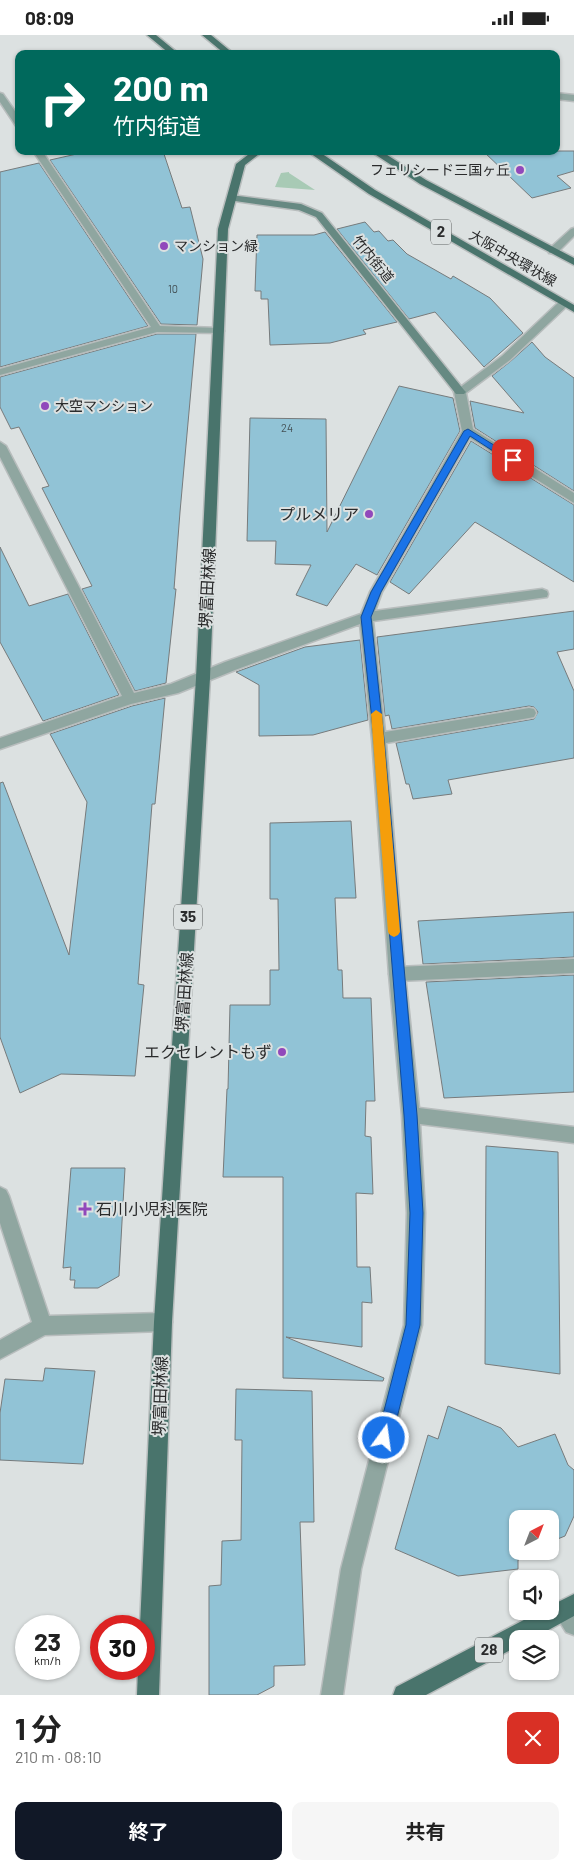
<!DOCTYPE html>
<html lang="ja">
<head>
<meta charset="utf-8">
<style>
  :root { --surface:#fff; --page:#f6f6f6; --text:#222; --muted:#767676; --accent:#111827 }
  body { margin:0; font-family:Barlow,"Noto Sans JP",sans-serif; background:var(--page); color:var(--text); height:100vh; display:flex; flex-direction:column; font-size:19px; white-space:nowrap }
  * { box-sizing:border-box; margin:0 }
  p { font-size:16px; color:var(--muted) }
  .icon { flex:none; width:28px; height:28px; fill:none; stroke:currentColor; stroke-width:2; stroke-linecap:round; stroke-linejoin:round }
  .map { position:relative; height:1660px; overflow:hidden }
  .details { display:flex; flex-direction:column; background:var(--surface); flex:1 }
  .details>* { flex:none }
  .top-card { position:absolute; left:15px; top:15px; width:545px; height:105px; border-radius:10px; box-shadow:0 1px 4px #0004; background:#00695c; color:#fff; overflow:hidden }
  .needle { width:32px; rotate:42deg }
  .controls { position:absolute; left:509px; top:1475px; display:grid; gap:10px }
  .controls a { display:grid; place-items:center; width:50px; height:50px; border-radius:10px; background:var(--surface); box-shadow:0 1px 4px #0004; font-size:25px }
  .speed { position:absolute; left:15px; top:1580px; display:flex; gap:10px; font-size:25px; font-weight:700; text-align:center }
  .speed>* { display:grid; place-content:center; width:65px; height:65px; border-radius:50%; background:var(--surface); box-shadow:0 1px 4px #0004; line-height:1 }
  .speed small { font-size:12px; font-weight:400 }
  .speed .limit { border:8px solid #d22; background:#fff; color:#111 }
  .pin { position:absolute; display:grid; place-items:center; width:42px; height:42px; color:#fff; margin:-21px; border-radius:10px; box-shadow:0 2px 8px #0006 }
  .me { position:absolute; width:55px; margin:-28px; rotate:14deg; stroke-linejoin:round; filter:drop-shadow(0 0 4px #0008) }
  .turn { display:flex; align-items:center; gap:18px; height:105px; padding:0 15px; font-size:22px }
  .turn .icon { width:65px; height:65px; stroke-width:2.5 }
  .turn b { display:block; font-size:35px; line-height:42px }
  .round { display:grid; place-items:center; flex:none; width:52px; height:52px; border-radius:10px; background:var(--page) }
  .headline { display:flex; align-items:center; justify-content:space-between; height:85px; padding:0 15px }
  h1 { font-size:30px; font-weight:700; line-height:38px }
  .primary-button { display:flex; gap:10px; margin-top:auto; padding:10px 15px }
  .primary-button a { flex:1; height:58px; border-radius:10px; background:var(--accent); color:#fff; font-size:20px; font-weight:700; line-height:58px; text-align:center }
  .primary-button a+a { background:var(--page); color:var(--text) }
  .status { display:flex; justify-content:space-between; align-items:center; height:35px; padding:0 25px; background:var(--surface); direction:ltr }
  .status svg { height:14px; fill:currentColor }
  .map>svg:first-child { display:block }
  .green { fill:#a8cab5 }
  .building { fill:#91c3d6; stroke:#777b7c }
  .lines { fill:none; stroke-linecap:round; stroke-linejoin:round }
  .lane-casing { stroke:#b8bdbd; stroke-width:3 }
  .street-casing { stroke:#b8bdbd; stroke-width:3 }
  .secondary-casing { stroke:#b8bdbd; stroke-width:3 }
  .primary-casing { stroke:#b8bdbd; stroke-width:3 }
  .lane { fill:#8fa6a0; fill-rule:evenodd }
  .street { fill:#8fa6a0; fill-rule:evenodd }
  .secondary { fill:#668982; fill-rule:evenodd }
  .primary { fill:#49746c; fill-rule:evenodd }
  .route { fill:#1a73e8; stroke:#114b97 }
  .slow { fill:#f59e0b }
  .poi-dot { fill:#9148bb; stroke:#dce1e1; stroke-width:2 }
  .labels { text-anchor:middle; stroke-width:4; stroke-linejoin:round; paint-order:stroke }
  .far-number-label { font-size:11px; fill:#445156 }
  .far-poi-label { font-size:14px; fill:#2a2b2c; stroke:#dce1e1; text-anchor:start }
  .far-street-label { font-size:14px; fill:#2a2b2c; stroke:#dce1e1 }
  .shield { fill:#dce1e1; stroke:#5f6262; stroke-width:1 }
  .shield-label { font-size:15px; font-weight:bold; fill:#2a2b2c }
  .poi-label { font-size:16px; fill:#2a2b2c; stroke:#dce1e1; text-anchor:end }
  .street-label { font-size:16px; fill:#2a2b2c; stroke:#dce1e1 }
</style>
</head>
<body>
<div class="status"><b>08:09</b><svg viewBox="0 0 49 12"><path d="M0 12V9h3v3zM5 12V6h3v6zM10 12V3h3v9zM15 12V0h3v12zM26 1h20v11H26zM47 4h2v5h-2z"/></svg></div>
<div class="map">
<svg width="574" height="1660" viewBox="0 0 574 1660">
  <rect width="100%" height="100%" fill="#dce1e1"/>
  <path class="green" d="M289,137V138L315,155L275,152L281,138Z"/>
  <path class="building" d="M90,116H163L182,173L190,172L203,224L197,290L161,289L50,125Z
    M483,116H574V136L557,141L571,153L532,163Z
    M39,128L148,291L0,332V137Z
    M365,187L374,197L379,196L388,206L393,205L407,219L451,244L453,241L490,263L523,298L484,332L435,277L409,284L337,194Z
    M325,197L397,287L363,295L366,299L330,308L270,310L268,264H261V256H255L257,200H314Z
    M157,299H196L180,477L174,554H176L166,648L135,656L82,554L92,551L42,453L49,451L19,392L11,394L0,372V342Z
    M532,307L545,322L574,343V456L475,393L470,366L524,378L492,341L511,326Z
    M399,351L453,363L460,396L377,540L356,529L327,571L296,560L311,530L275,529L276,506H247L250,383L326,384L327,497Z
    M471,406L574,470V547L475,487L409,559L390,547Z
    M0,512L29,571L68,559L119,660L43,686L0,607Z
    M574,576V614L557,617L574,656V723L448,745L452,759L413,764L409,749H406L396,708L534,684L538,677L534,672L529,671L392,694L389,680L385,681L377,602Z
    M360,605L368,685L313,700L259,701V650L236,637L305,612Z
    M165,663L155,769H152L138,949L144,950L135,1041L61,1039L20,1058L0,1002V748L3,747L69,920L87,767L50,699L132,671Z
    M351,786L356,863H335L338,935H342L343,963H371L375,1066H366L365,1101L371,1102L373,1159L356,1158L357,1232H370L372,1268L362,1267V1312L286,1302L384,1343L383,1346L283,1343V1142H223L227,1054H228L230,970H270V935H279L278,864H270V788Z
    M574,877V922L423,929L418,886Z
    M574,940V1057L444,1063L426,947Z
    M486,1111L558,1117L560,1339L485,1329Z
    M71,1133H125L119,1241L98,1253H74L75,1245H70L71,1232L63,1233Z
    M45,1333L95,1336L83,1429L0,1425V1378L5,1344L43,1346Z
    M236,1354L312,1356L314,1487H300L305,1630L274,1631V1651L257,1660H209V1551L221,1550L222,1506L241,1505L242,1405H235Z
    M448,1371L501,1393L518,1412L555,1399L568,1430L574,1435V1481L565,1501L550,1507V1484H518V1516H528L523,1518L524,1523L518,1525V1534L458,1541L395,1514L428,1400L438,1404Z"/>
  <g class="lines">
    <g class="lane-casing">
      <path id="lane" d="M574,924V938L397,946L391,944L389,939L391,934L397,932Z
        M564,1565L574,1572V1600L566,1597L553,1576L557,1569Z"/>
    </g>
    <g class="street-casing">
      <path id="street" d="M0,58L3,59L19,82V92L16,91L0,67Z
        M556,58L574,60V66L556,64Z
        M33,116H42L160,291L219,293L223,294L224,296L223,298L157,297L0,340V334L151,292Z
        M574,193V201L557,218H549V214L571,194Z
        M564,265L569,268L568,270L510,325L466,358L473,394L574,458V468L470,403L382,557L375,576L542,554L547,556L548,559L547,562L373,586L385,697L529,673L534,674L536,678L534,682L529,683L386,708L405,939L419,1073L574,1092V1108L420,1089L425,1178L422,1290L361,1534L343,1660H321L341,1534L404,1290L407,1178L402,1080L389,939L372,704L360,589L235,635L178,658L131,669L0,714V703L122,661L0,422V407L6,411L134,658L171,649L225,627L361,579L370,557L462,396L454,357L502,321L560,266Z
        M0,1152L6,1155L9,1161L49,1281L163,1278L170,1280L172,1287L170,1294L163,1296L45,1300L0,1324V1305L32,1287L0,1188Z"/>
    </g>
    <g class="secondary-casing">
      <path id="secondary" d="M231,160L301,169L322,178L464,355L466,357L464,359H456L316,182L299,175L228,165V161Z"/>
    </g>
    <g class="primary-casing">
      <path id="primary" d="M147,0H156L179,19H170Z
        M202,0H211L234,19H225Z
        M253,116H263L245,130L228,194L210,643L172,1287L159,1660H137L138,1634H144V1591H140L154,1287L196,643L218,194L236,129Z
        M307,116H318L375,155L574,270V277L369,159Z
        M370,116H381L426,145L574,223V230L420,149Z
        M574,1559V1581L532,1604H518V1611L426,1660H393L396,1652L541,1576H550V1571Z"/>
    </g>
    <use href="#lane" class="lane"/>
    <use href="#street" class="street"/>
    <use href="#secondary" class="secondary"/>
    <use href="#primary" class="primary"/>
  </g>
  <path class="route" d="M468,394L518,425L513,428L510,427L470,401L381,557L371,582L384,704L417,1080L423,1178L420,1290L392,1403L390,1408L384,1410L379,1408L377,1403L406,1290L410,1178L404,1080L374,704L361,582L371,557L464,396Z"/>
  <path class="slow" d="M376,675L382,679L400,897L398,900L394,902L390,900L388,897L371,679Z"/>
  <g class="poi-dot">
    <circle cx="520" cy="135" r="5"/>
    <circle cx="164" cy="211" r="5"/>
    <circle cx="45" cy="371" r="5"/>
    <circle cx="369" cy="479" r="5"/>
    <circle cx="282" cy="1017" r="5"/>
    <path d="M82.5 1166.5h5v5h5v5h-5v5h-5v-5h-5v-5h5z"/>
  </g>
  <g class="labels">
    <g class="far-number-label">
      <text x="173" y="258">10</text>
      <text x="287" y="397">24</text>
    </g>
    <g class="far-poi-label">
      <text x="510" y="140" text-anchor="end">フェリシード三国ヶ丘</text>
      <text x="174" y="216">マンション緑</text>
      <text x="55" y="376">大空マンション</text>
    </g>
    <g class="far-street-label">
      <text transform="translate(513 223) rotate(30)" y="5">大阪中央環状線</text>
      <text transform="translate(373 224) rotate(51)" y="5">竹内街道</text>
    </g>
    <g class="shield">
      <rect x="431" y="184.5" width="20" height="25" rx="4"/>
      <rect x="174" y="869.5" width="28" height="25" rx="4"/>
      <rect x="475" y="1602.5" width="28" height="25" rx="4"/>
    </g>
    <g class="shield-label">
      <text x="441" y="202">2</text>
      <text x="188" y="887">35</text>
      <text x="489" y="1620">28</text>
    </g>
    <g class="poi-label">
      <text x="359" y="485">プルメリア</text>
      <text x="272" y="1023">エクセレントもず</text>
      <text x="96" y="1180" text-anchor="start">石川小児科医院</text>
    </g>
    <g class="street-label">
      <text transform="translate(207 553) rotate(-87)" y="6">堺富田林線</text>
      <text transform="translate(184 957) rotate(-86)" y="6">堺富田林線</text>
      <text transform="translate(160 1361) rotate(-88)" y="6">堺富田林線</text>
    </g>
  </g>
</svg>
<div class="controls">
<a><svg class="needle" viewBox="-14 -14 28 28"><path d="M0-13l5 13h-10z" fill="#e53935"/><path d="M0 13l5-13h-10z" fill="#767676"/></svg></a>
<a><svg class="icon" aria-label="sound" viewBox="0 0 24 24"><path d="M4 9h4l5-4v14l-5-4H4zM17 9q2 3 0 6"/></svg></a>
<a><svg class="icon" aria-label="layers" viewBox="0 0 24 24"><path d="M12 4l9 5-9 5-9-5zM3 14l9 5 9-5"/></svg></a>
</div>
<div class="speed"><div>23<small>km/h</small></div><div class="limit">30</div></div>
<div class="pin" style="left:513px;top:425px;background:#d93025"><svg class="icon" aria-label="arrive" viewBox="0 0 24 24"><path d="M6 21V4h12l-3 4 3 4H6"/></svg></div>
<svg class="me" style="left:384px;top:1403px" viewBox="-20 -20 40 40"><circle r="17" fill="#1a73e8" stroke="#fff" stroke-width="3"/><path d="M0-11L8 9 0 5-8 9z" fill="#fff"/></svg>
<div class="top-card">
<div class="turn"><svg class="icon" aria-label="right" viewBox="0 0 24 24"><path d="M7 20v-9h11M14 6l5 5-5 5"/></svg><div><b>200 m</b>竹内街道</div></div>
</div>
</div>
<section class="details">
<div class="headline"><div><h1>1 分</h1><p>210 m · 08:10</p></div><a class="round" style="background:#d93025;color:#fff"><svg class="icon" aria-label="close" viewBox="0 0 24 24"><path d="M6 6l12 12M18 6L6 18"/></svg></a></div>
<div class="primary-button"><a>終了</a><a>共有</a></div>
</section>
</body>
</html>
